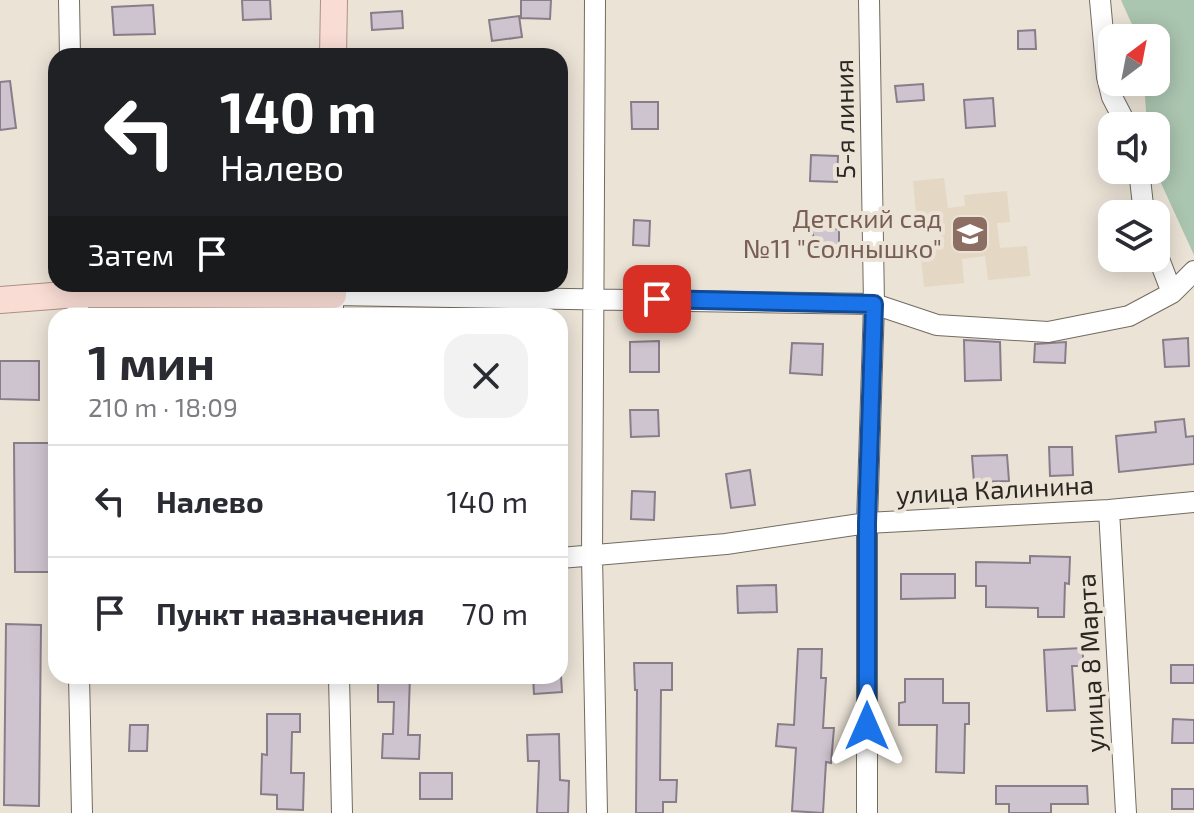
<!DOCTYPE html>
<html lang="ru">
<head>
<meta charset="utf-8">
<style>
  :root { --surface:#fff; --page:#f2f2f3; --text:#2b2b33; --muted:#7c7c81; --line:#e1e1e2 }
  body { margin:0; font-family:"Exo 2",sans-serif; background:var(--page); color:var(--text); height:100vh; display:flex; flex-direction:column; font-size:30px; white-space:nowrap }
  * { box-sizing:border-box; margin:0 }
  p { font-size:26px; color:var(--muted) }
  .icon { flex:none; width:44px; height:44px; fill:none; stroke:currentColor; stroke-width:2; stroke-linecap:round; stroke-linejoin:round }
  .map { position:relative; flex:1; overflow:hidden }
  .details { position:absolute; left:48px; top:308px; width:520px; height:376px; display:flex; flex-direction:column; background:var(--surface); border-radius:24px; box-shadow:0 4px 20px #0003 }
  .details>* { flex:none }
  .top-card { position:absolute; left:48px; top:48px; width:520px; height:244px; border-radius:24px; box-shadow:0 4px 20px #0003; background:#202124; color:#fff; overflow:hidden }
  .needle { width:52px; rotate:32deg }
  .controls { position:absolute; left:1098px; top:24px; display:grid; gap:16px }
  .controls a { display:grid; place-items:center; width:72px; height:72px; border-radius:16px; background:var(--surface); box-shadow:0 4px 20px #0003; font-size:40px }
  .pin { position:absolute; display:grid; place-items:center; width:68px; height:68px; color:#fff; margin:-34px; border-radius:16px; box-shadow:0 4px 12px #0006 }
  .me { position:absolute; width:88px; margin:-44px; rotate:0deg; stroke-linejoin:round; filter:drop-shadow(0 0 6px #0008) }
  .turn { display:flex; align-items:center; gap:28px; height:168px; padding:0 40px; font-size:36px }
  .turn .icon { width:104px; height:104px; stroke-width:2.5 }
  .turn b { display:block; font-size:56px; line-height:68px }
  .then { display:flex; align-items:center; height:76px; padding:0 40px; background:#0003; gap:16px; font-size:30px }
  .round { display:grid; place-items:center; flex:none; width:84px; height:84px; border-radius:24px; background:var(--page) }
  .headline { display:flex; align-items:center; justify-content:space-between; height:136px; padding:0 40px }
  h1 { font-size:48px; font-weight:700; line-height:60px }
  ul { padding:0; list-style:none }
  li { display:flex; align-items:center; gap:24px; height:112px; padding:0 40px; border-top:2px solid var(--line) }
  li div { flex:1 }
  li b { display:block; font-size:30px }
  li em { font-style:normal }
  .map>svg:first-child { display:block }
  .built { fill:#e4d8c4 }
  .green { fill:#aac5b0 }
  .building { fill:#cec4cf; stroke:#877e89; stroke-width:2 }
  .lines { fill:none; stroke-linecap:round; stroke-linejoin:round }
  .minor-casing { stroke:#726b5f; stroke-width:22 }
  .major-casing { stroke:#ae8f84; stroke-width:28 }
  .minor { stroke:#fff; stroke-width:20 }
  .major { stroke:#f9ddd5; stroke-width:26 }
  .route-casing { stroke:#114b97; stroke-width:20 }
  .route { stroke:#1a73e8; stroke-width:14 }
  .labels { text-anchor:middle; stroke-width:8; stroke-linejoin:round; paint-order:stroke }
  .street-label { font-size:26px; fill:#2b2823; stroke:#ebe3d6 }
  .education-label { font-size:26px; fill:#785e54; stroke:#ebe3d6; text-anchor:end }
</style>
</head>
<body>
<div class="map">
<svg width="1194" height="813" viewBox="0 0 1194 813">
  <rect width="100%" height="100%" fill="#ebe3d6"/>
  <path class="built" d="M944,178L948,208L965,206L964,195L1007,191L1010,222L997,223L1000,248L1027,246L1030,276L988,280L985,256L962,259L964,283L924,287L920,248L942,245L939,220L917,222L913,181Z"/>
  <path class="green" d="M1121,0H1194V255L1155,170L1156,126H1147L1144,82H1156V38H1138Z"/>
  <path class="building" d="M242,0H270L271,19L243,20Z
    M521,0H551L550,19L521,18Z
    M153,5L155,34L114,35L112,7Z
    M402,11L403,28L372,30L371,13Z
    M519,16L522,37L492,41L489,20Z
    M1035,30L1036,49H1018V31Z
    M10,81L16,128L0,130V82Z
    M923,84L924,100L897,102L895,86Z
    M993,98L995,126L966,128L964,100Z
    M631,102H658V129H632Z
    M811,155L838,156L837,182L810,181Z
    M634,220L650,221L649,246L633,245Z
    M813,229H839V247H813Z
    M1188,338L1189,366L1165,367L1163,340Z
    M964,340L1000,342L1001,380L965,381Z
    M659,341V372H630V342Z
    M1066,342L1065,363L1034,362L1035,344Z
    M792,343L823,344L822,375L790,373Z
    M0,361H39V400L0,399Z
    M630,410H658L659,436L631,437Z
    M1184,419L1186,437L1194,436V464L1119,472L1116,436L1156,432L1155,422Z
    M14,443H53L54,572H15Z
    M1049,447H1072L1073,475L1050,476Z
    M1007,455L1009,481L974,482L972,456Z
    M750,470L755,505L731,508L726,474Z
    M632,491L655,492L654,520L631,519Z
    M1030,556L1070,557L1069,584L1065,583L1064,617H1038V608L986,607V586H976V562L1030,563Z
    M901,574H955V598L901,599Z
    M776,585L777,612L738,613L737,586Z
    M6,624L41,625L39,806L4,805Z
    M1082,648L1084,666H1072L1075,710L1047,711L1044,650Z
    M798,649H822L821,678H826L823,728H834L831,763L826,762L823,813L792,811L796,748L776,746L778,724L794,725Z
    M634,663H672V690H661L660,780H677L676,802H663V813H636L637,690H635Z
    M1171,665H1194V683H1171Z
    M378,676H410L408,735H420L419,759L382,758L383,734H393L394,702H378Z
    M533,676H561L562,692L534,694Z
    M905,679H943V703H969V724H965L964,773L936,772L937,725H899V703L905,702Z
    M267,714H300V732H292L291,773H304L303,810L277,809V795L261,794L262,754L267,755Z
    M1173,719L1194,720V743H1172Z
    M130,725H148L147,751H129Z
    M559,734L560,780L569,781L568,813H537L539,761H528L527,735Z
    M420,773H452V799H420Z
    M996,786H1087L1088,804H1051V813H1009V804H996Z
    M1172,789H1194V809H1172Z"/>
  <g class="lines">
    <g class="minor-casing">
      <path id="minor" d="M69,0L70,56
        M595,0L592,556L597,813
        M1100,0L1107,77L1112,97L1127,126
        M1139,170L1144,214
        M1156,251L1172,293
        M78,284V316
        M333,316V295L874,304L937,325L1048,332L1129,316L1172,293L1194,271
        M1109,510L1126,813
        M560,558L726,544L867,523L1109,510L1194,502
        M79,676L82,813
        M339,676L342,813
        M867,813V523L874,304L869,0"/>
    </g>
    <g class="major-casing">
      <path id="major" d="M333,56L334,0
        M0,300L78,294L333,295V284"/>
    </g>
    <use href="#minor" class="minor"/>
    <use href="#major" class="major"/>
  </g>
  <g class="lines">
    <g class="route-casing">
      <path id="route" d="M657,299L874,304L867,523V726"/>
    </g>
    <use href="#route" class="route"/>
  </g>
  <defs>
    <g id="school-square" transform="scale(2)"><rect x="-9" y="-9" width="18" height="18" rx="4" fill="#8d6e63" stroke="#ebe3d6"/><path d="M0-5L7-2L0 1L-7-2ZM-4 1L0 2.5L4 1V4Q0 6-4 4Z" fill="#fff"/></g>
  </defs>
  <g fill-rule="evenodd">
    <use href="#school-square" x="970" y="234"/>
  </g>
  <g class="labels">
    <g class="street-label">
      <text transform="translate(845 119) rotate(-91)" y="9">5-я линия</text>
      <text transform="translate(995 490) rotate(-3)" y="9">улица Калинина</text>
      <text transform="translate(1091 663) rotate(-93)" y="9">улица 8 Марта</text>
    </g>
    <g class="education-label">
      <text x="942" y="228">Детский сад<tspan x="942" dy="30">№11 "Солнышко"</tspan></text>
    </g>
  </g>
</svg>
<div class="controls">
<a><svg class="needle" viewBox="-14 -14 28 28"><path d="M0-13l5 13h-10z" fill="#e53935"/><path d="M0 13l5-13h-10z" fill="#7c7c81"/></svg></a>
<a><svg class="icon" aria-label="sound" viewBox="0 0 24 24"><path d="M4 9h4l5-4v14l-5-4H4zM17 9q2 3 0 6"/></svg></a>
<a><svg class="icon" aria-label="layers" viewBox="0 0 24 24"><path d="M12 4l9 5-9 5-9-5zM3 14l9 5 9-5"/></svg></a>
</div>
<div class="pin" style="left:657px;top:299px;background:#d93025"><svg class="icon" aria-label="arrive" viewBox="0 0 24 24"><path d="M6 21V4h12l-3 4 3 4H6"/></svg></div>
<svg class="me" style="left:867px;top:726px" viewBox="-20 -20 40 40"><path d="M0-17L14 15 0 8-14 15z" fill="#1a73e8" stroke="#fff" stroke-width="4"/></svg>
<div class="top-card">
<div class="turn"><svg class="icon" aria-label="left" viewBox="0 0 24 24"><path d="M17 20v-9H6M10 6l-5 5 5 5"/></svg><div><b>140 m</b>Налево</div></div>
<div class="then">Затем<svg class="icon" aria-label="arrive" viewBox="0 0 24 24"><path d="M6 21V4h12l-3 4 3 4H6"/></svg></div>
</div>
<section class="details">
<div class="headline"><div><h1>1 мин</h1><p>210 m · 18:09</p></div><a class="round"><svg class="icon" aria-label="close" viewBox="0 0 24 24"><path d="M6 6l12 12M18 6L6 18"/></svg></a></div>
<ul>
<li><svg class="icon" aria-label="left" viewBox="0 0 24 24"><path d="M17 20v-9H6M10 6l-5 5 5 5"/></svg><div><b>Налево</b></div><em>140 m</em></li>
<li><svg class="icon" aria-label="arrive" viewBox="0 0 24 24"><path d="M6 21V4h12l-3 4 3 4H6"/></svg><div><b>Пункт назначения</b></div><em>70 m</em></li>
</ul>
</section>
</div>
</body>
</html>
